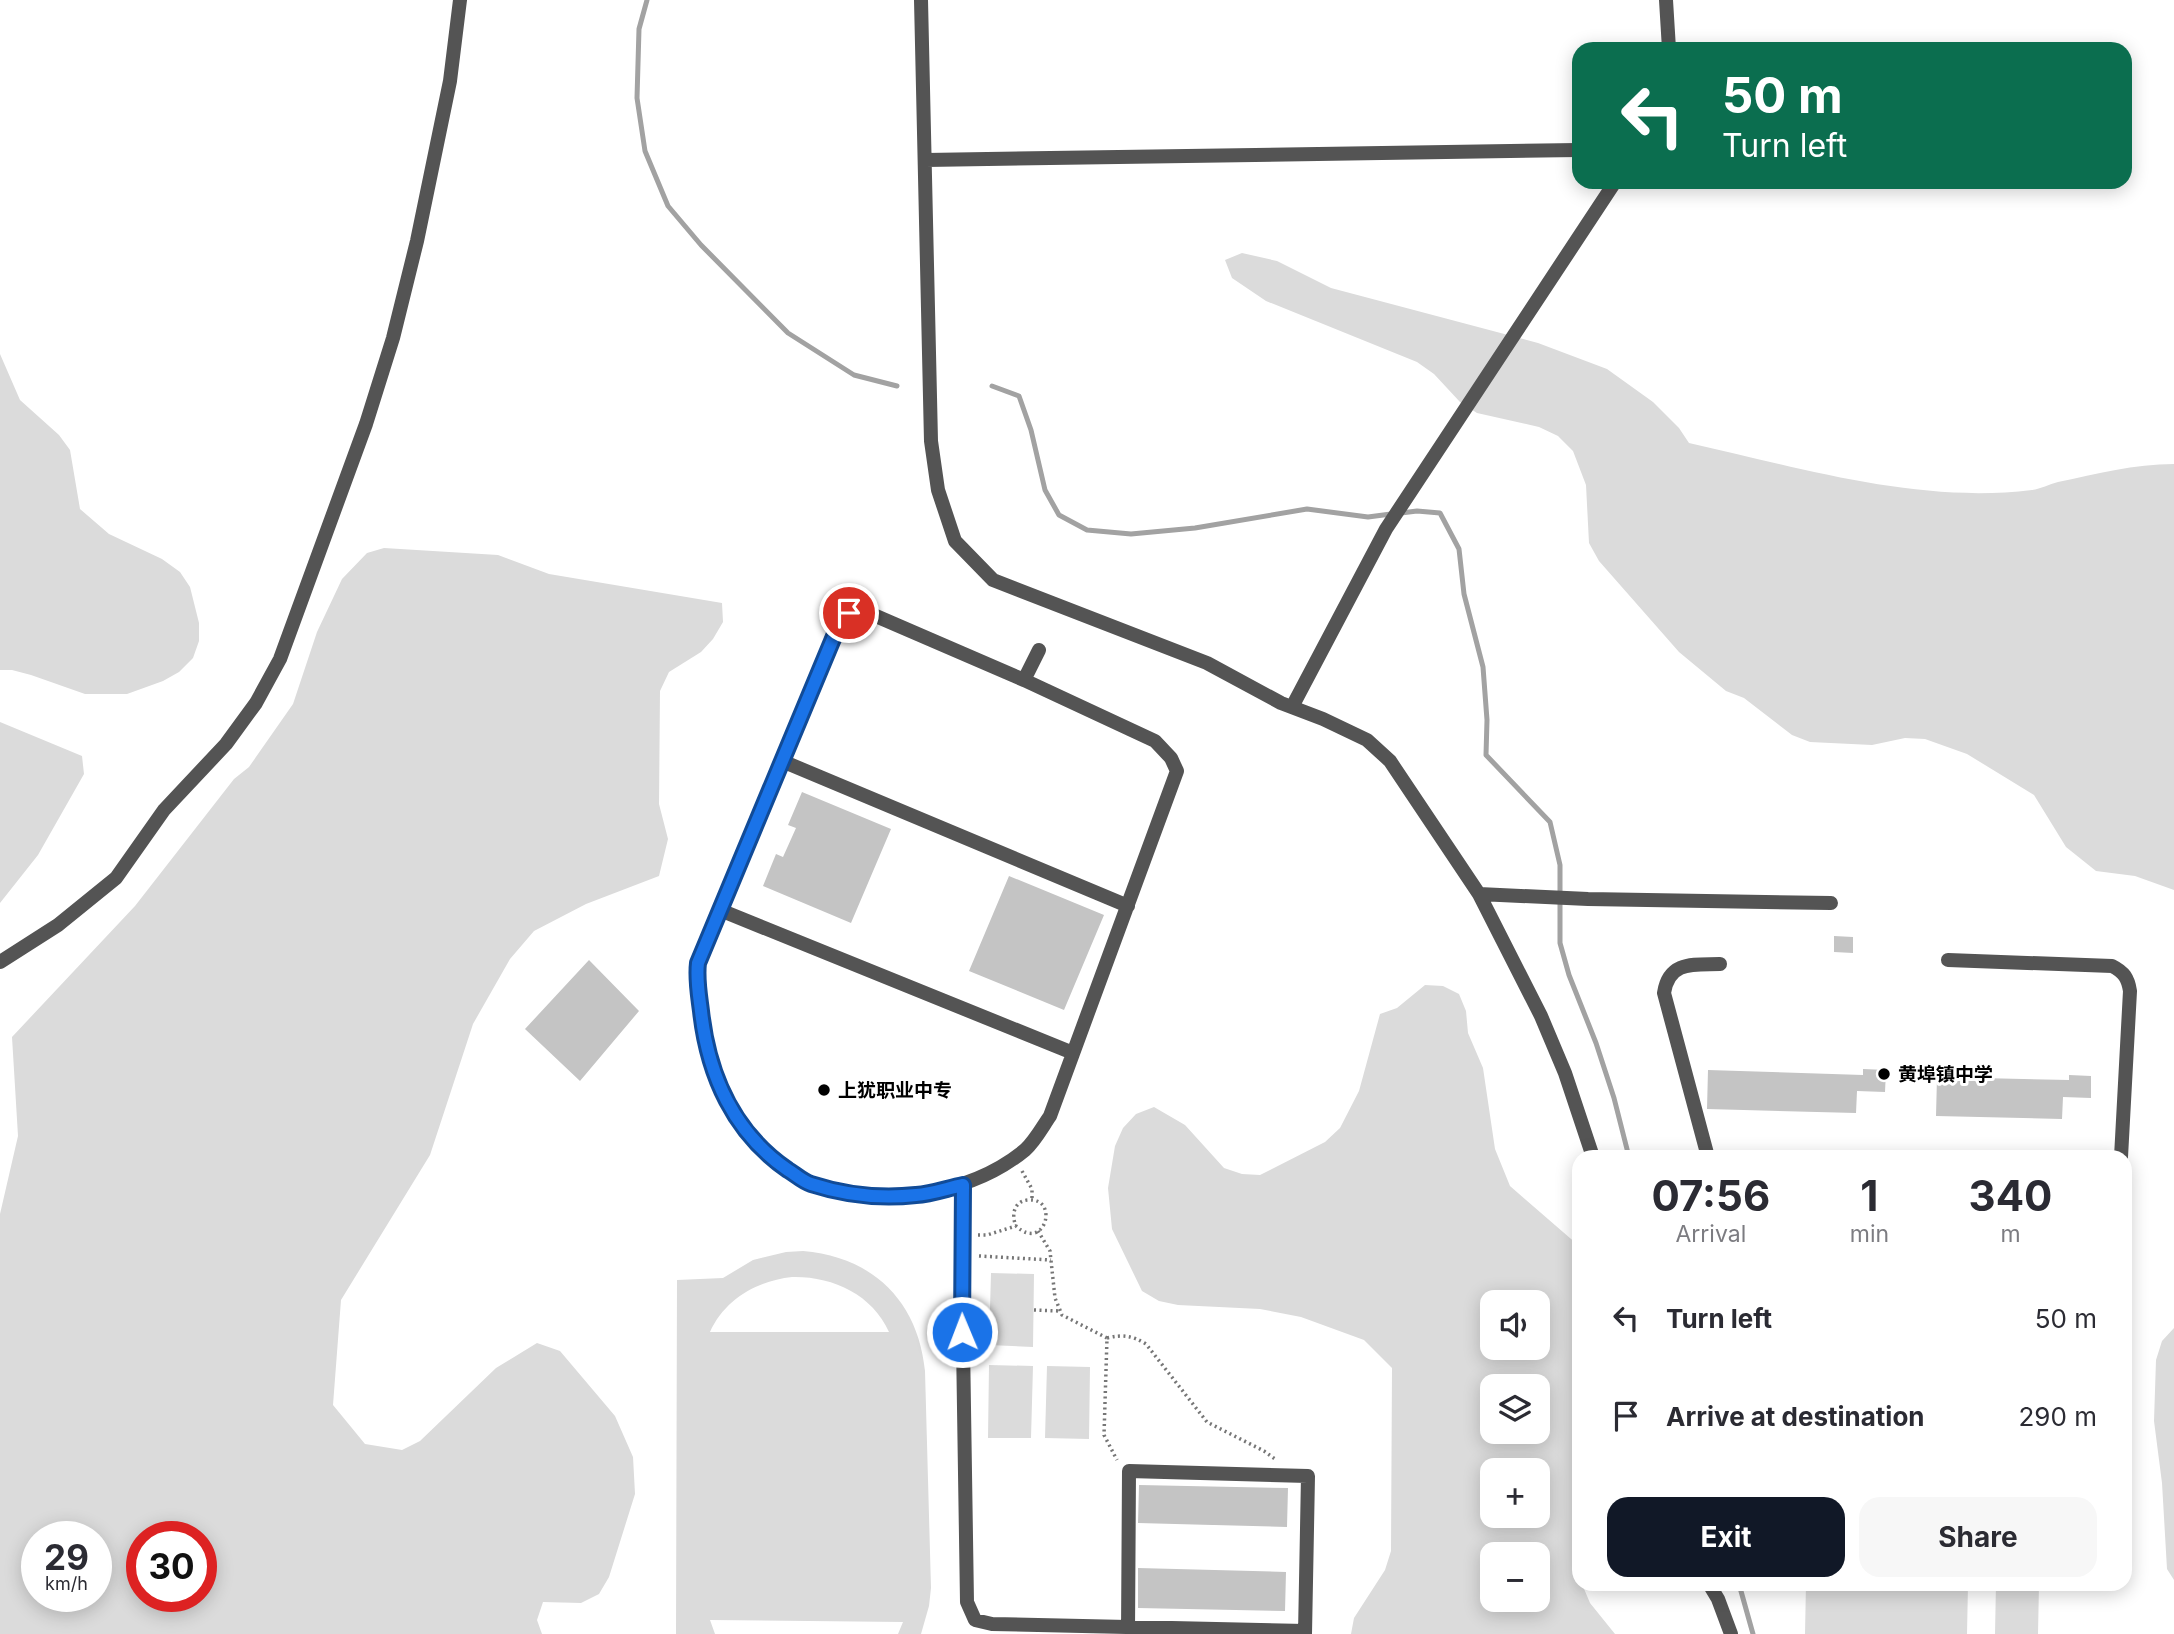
<!DOCTYPE html>
<html lang="en">
<head>
<meta charset="utf-8">
<style>
  :root { --surface:#fff; --page:#f7f7f7; --text:#2b2b33; --muted:#7c7c81; --accent:#111827 }
  body { margin:0; font-family:Inter,"Noto Sans SC",sans-serif; background:var(--page); color:var(--text); height:100vh; display:flex; flex-direction:column; font-size:26px; white-space:nowrap }
  * { box-sizing:border-box; margin:0 }
  p { font-size:23px; color:var(--muted) }
  .icon { flex:none; width:38px; height:38px; fill:none; stroke:currentColor; stroke-width:2; stroke-linecap:round; stroke-linejoin:round }
  .map { position:relative; flex:1; overflow:hidden }
  .drawer { position:absolute; left:1572px; top:1150px; width:560px; height:441px; display:flex; flex-direction:column; background:var(--surface); border-radius:21px; box-shadow:0 4px 18px #0003 }
  .drawer>* { flex:none }
  .top-card { position:absolute; left:1572px; top:42px; width:560px; height:147px; border-radius:21px; box-shadow:0 4px 18px #0003; background:#0b6e4f; color:#fff; overflow:hidden }
  .controls { position:absolute; left:1480px; top:1290px; display:grid; gap:14px }
  .controls a { display:grid; place-items:center; width:70px; height:70px; border-radius:14px; background:var(--surface); box-shadow:0 4px 18px #0003; font-size:35px }
  .speed { position:absolute; left:21px; top:1521px; display:flex; gap:14px; font-size:35px; font-weight:700; text-align:center }
  .speed>* { display:grid; place-content:center; width:91px; height:91px; border-radius:50%; background:var(--surface); box-shadow:0 4px 18px #0003; line-height:1 }
  .speed small { font-size:18px; font-weight:400 }
  .speed .limit { border:10px solid #d22; background:#fff; color:#111 }
  .pin { position:absolute; display:grid; place-items:center; width:60px; height:60px; color:#fff; margin:-30px; border:4px solid #fff; border-radius:50%; box-shadow:0 2px 7px #0007 }
  .me { position:absolute; width:77px; margin:-38px; rotate:359deg; stroke-linejoin:round; filter:drop-shadow(0 0 5px #0008) }
  .turn { display:flex; align-items:center; gap:24px; height:147px; padding:0 35px; font-size:32px }
  .turn .icon { width:91px; height:91px; stroke-width:2.5 }
  .turn b { display:block; font-size:49px; line-height:60px }
  .eta { display:flex; justify-content:space-evenly; align-items:center; height:119px; text-align:center }
  .eta b { font-size:42px; font-weight:700; line-height:49px }
  .button { display:flex; gap:14px; margin-top:auto; padding:14px 35px }
  .button a { flex:1; height:80px; border-radius:21px; background:var(--accent); color:#fff; font-size:28px; font-weight:700; line-height:80px; text-align:center }
  .button a+a { background:var(--page); color:var(--text) }
  ul { padding:0; list-style:none }
  li { display:flex; align-items:center; gap:21px; height:98px; padding:0 35px }
  li div { flex:1 }
  li b { display:block; font-size:26px }
  li em { font-style:normal }
  .map>svg:first-child { display:block }
  .green { fill:#dbdbdb; fill-rule:evenodd }
  .lines { fill:none; stroke-linecap:round; stroke-linejoin:round }
  .stream { stroke:#a2a2a2; stroke-width:5 }
  .building { fill:#c4c4c4 }
  .path { stroke:#767676; stroke-width:3.5; stroke-dasharray:2 3.5; stroke-linecap:butt }
  .minor { stroke:#545454; stroke-width:14 }
  .tertiary { stroke:#545454; stroke-width:14 }
  .route-casing { stroke:#114b97; stroke-width:18 }
  .route { stroke:#1a73e8; stroke-width:12 }
  .poi-dot { fill:#000; stroke:#fff; stroke-width:2.5 }
  .labels { text-anchor:middle; stroke-width:6; stroke-linejoin:round; paint-order:stroke }
  .poi-label { font-size:19px; font-weight:bold; fill:#000; stroke:#fff; text-anchor:start }
</style>
</head>
<body>
<div class="map">
<svg width="2174" height="1634" viewBox="0 0 2174 1634">
  <rect width="100%" height="100%" fill="#fff"/>
  <path class="green" d="M1242,253L1277,261L1331,288L1538,343L1607,369L1653,402L1679,428L1689,443C1801,468 1917,504 2032,490C2041,489 2049,484 2058,482C2097,474 2134,464 2174,464V890L2135,876L2096,871L2066,847L2034,795L1967,754L1925,739L1905,738L1872,745L1810,742L1792,735L1744,698L1726,691L1679,652L1599,561L1589,543L1586,485L1573,451L1558,436L1539,427L1477,413L1460,402L1434,374L1417,362L1266,301L1232,278L1225,260Z
    M0,354L20,400L59,435L70,450L80,509L109,534L162,559L180,572L190,587L199,623V641L193,658L179,672L163,681L127,694H85L31,675L12,670H0Z
    M384,548L498,555L549,574L722,603L723,622L713,639L701,652L669,672L660,691L659,804L668,839L659,876L586,904L534,931L510,959L473,1024L430,1155L341,1300L333,1405L365,1444L402,1450L420,1441L496,1368L537,1343L560,1351L615,1416L633,1457L635,1494L609,1577L599,1594L581,1603L543,1602L537,1620L542,1634H0V1214L18,1136L12,1037L135,906L234,779L249,767L293,704L317,632L342,579L367,553ZM37,1536H96V1596H37ZM201,1536V1596H142V1536Z
    M0,722L82,756L84,774L38,855L0,903Z
    M1425,985L1443,986L1459,994L1466,1011L1468,1033L1483,1068L1495,1149L1510,1186L1578,1245V1519C1565,1537 1578,1564 1578,1584H1582L1590,1603L1615,1634H1351L1354,1618L1385,1570L1391,1551L1392,1368L1364,1340L1301,1317L1260,1309L1178,1305L1159,1301L1142,1291L1112,1229L1108,1188L1115,1146L1123,1128L1136,1114L1154,1107L1185,1125L1224,1168L1242,1174L1260,1175L1325,1142L1340,1128L1359,1091L1380,1014L1397,1008ZM1493,1302H1538V1348H1493ZM1493,1386H1538V1432H1493ZM1493,1470H1538V1516H1493ZM1538,1554V1600H1493V1554Z
    M803,1251C873,1257 918,1301 925,1371L931,1588L929,1606L921,1634H898L903,1622L710,1620L715,1634H676L677,1280L723,1278L753,1260L786,1252ZM792,1277C832,1276 872,1294 889,1332H710C725,1299 757,1281 792,1277Z
    M991,1273L1034,1274L1033,1347L989,1345Z
    M2174,1328V1580L2167,1569L2162,1483L2154,1421L2156,1360L2162,1341Z
    M989,1365L1033,1366L1031,1438H988Z
    M1047,1366L1090,1367L1089,1439L1045,1438Z
    M1806,1584H1968L1967,1634H1805Z
    M1996,1584H2039L2038,1634H1995Z"/>
  <g class="lines">
    <path class="stream" d="M647,0L639,29L637,98L645,151L668,206L701,245L788,333L854,375L897,386
      M992,386L1019,396L1031,430L1045,490L1059,515L1087,530L1131,534L1195,528L1307,509L1368,517L1391,514
      M1401,513L1417,511L1440,513L1459,549L1464,594L1483,667L1487,720L1486,755L1550,822L1560,865V943L1569,975L1596,1043L1614,1098L1629,1157
      M1739,1584L1753,1634"/>
  </g>
  <path class="building" d="M802,792L891,829L851,923L763,886L776,854L783,857L796,828L788,825Z
    M1009,876L1104,915L1064,1010L969,971Z
    M1834,936L1853,937V953L1834,952Z
    M589,960L639,1011L580,1081L525,1029Z
    M1863,1069L1886,1070L1885,1092L1857,1091L1856,1113L1707,1109L1708,1070L1863,1075Z
    M2069,1075L2091,1076V1098L2063,1097L2062,1119L1936,1116L1937,1077L2069,1080Z
    M1139,1485L1288,1488L1287,1527L1138,1523Z
    M1138,1568L1286,1572L1285,1611L1138,1608Z"/>
  <g class="lines">
    <path class="path" d="M1022,1171L1032,1189V1200
      M1038,1231L1050,1251L1055,1298L1062,1315L1107,1338L1104,1435L1117,1460
      M978,1235H987L1016,1226C1045,1253 1060,1197 1028,1200C1014,1201 1011,1215 1016,1226
      M979,1256L1051,1260
      M1034,1310L1060,1311
      M1107,1338C1123,1334 1133,1336 1146,1344L1207,1422L1264,1451L1275,1459"/>
    <path class="minor" d="M1024,680L1155,741L1171,758L1177,771L1050,1116C1043,1126 1035,1141 1025,1150C969,1196 876,1209 809,1183C801,1180 794,1173 787,1169C732,1131 708,1075 701,1011C699,995 696,979 698,963L840,622L849,613L862,610L1024,680L1039,650
      M782,761L1128,906
      M720,910L1073,1053
      M1948,960L2112,966C2124,972 2128,978 2130,991L2121,1157
      M1708,1157L1664,993C1669,960 1695,965 1720,964
      M963,1185L962,1278L967,1602L975,1620L992,1624L1305,1631
      M1128,1633L1129,1471L1308,1476L1305,1634"/>
    <path class="tertiary" d="M921,0L931,441L938,490L955,541L993,580L1207,663L1281,703L1323,719L1367,740L1390,761L1479,894L1541,1016L1565,1073L1593,1157
      M1666,0L1669,49
      M926,160L1578,150
      M1292,707L1386,529L1615,182
      M1479,894L1588,899L1831,903
      M0,962L58,925L116,878L164,810L226,744L256,703L280,659L366,424L393,338L417,241L450,81L460,0
      M1709,1584L1718,1599L1731,1634"/>
  </g>
  <g class="lines">
    <g class="route-casing">
      <path id="route" d="M849,613L840,622L698,963C696,979 699,995 701,1011C708,1075 734,1133 788,1170C795,1174 802,1181 811,1184C845,1195 880,1199 916,1195C932,1194 948,1188 963,1185L962,1332"/>
    </g>
    <use href="#route" class="route"/>
  </g>
  <g class="poi-dot">
    <circle cx="1884" cy="1074" r="7"/>
    <circle cx="824" cy="1090" r="7"/>
  </g>
  <g class="labels">
    <g class="poi-label">
      <text x="1898" y="1081">黄埠镇中学</text>
      <text x="838" y="1097">上犹职业中专</text>
    </g>
  </g>
</svg>
<div class="controls">
<a><svg class="icon" aria-label="sound" viewBox="0 0 24 24"><path d="M4 9h4l5-4v14l-5-4H4zM17 9q2 3 0 6"/></svg></a>
<a><svg class="icon" aria-label="layers" viewBox="0 0 24 24"><path d="M12 4l9 5-9 5-9-5zM3 14l9 5 9-5"/></svg></a>
<a>+</a>
<a>−</a>
</div>
<div class="speed"><div>29<small>km/h</small></div><div class="limit">30</div></div>
<div class="pin" style="left:849px;top:613px;background:#d93025"><svg class="icon" aria-label="arrive" viewBox="0 0 24 24"><path d="M6 21V4h12l-3 4 3 4H6"/></svg></div>
<svg class="me" style="left:962px;top:1332px" viewBox="-20 -20 40 40"><circle r="17" fill="#1a73e8" stroke="#fff" stroke-width="3"/><path d="M0-11L8 9 0 5-8 9z" fill="#fff"/></svg>
<div class="top-card">
<div class="turn"><svg class="icon" aria-label="left" viewBox="0 0 24 24"><path d="M17 20v-9H6M10 6l-5 5 5 5"/></svg><div><b>50 m</b>Turn left</div></div>
</div>
<section class="drawer">
<div class="eta">
<div><b>07:56</b><p>Arrival</p></div>
<div><b>1</b><p>min</p></div>
<div><b>340</b><p>m</p></div>
</div>
<ul>
<li><svg class="icon" aria-label="left" viewBox="0 0 24 24"><path d="M17 20v-9H6M10 6l-5 5 5 5"/></svg><div><b>Turn left</b></div><em>50 m</em></li>
<li><svg class="icon" aria-label="arrive" viewBox="0 0 24 24"><path d="M6 21V4h12l-3 4 3 4H6"/></svg><div><b>Arrive at destination</b></div><em>290 m</em></li>
</ul>
<div class="button"><a>Exit</a><a>Share</a></div>
</section>
</div>
</body>
</html>
